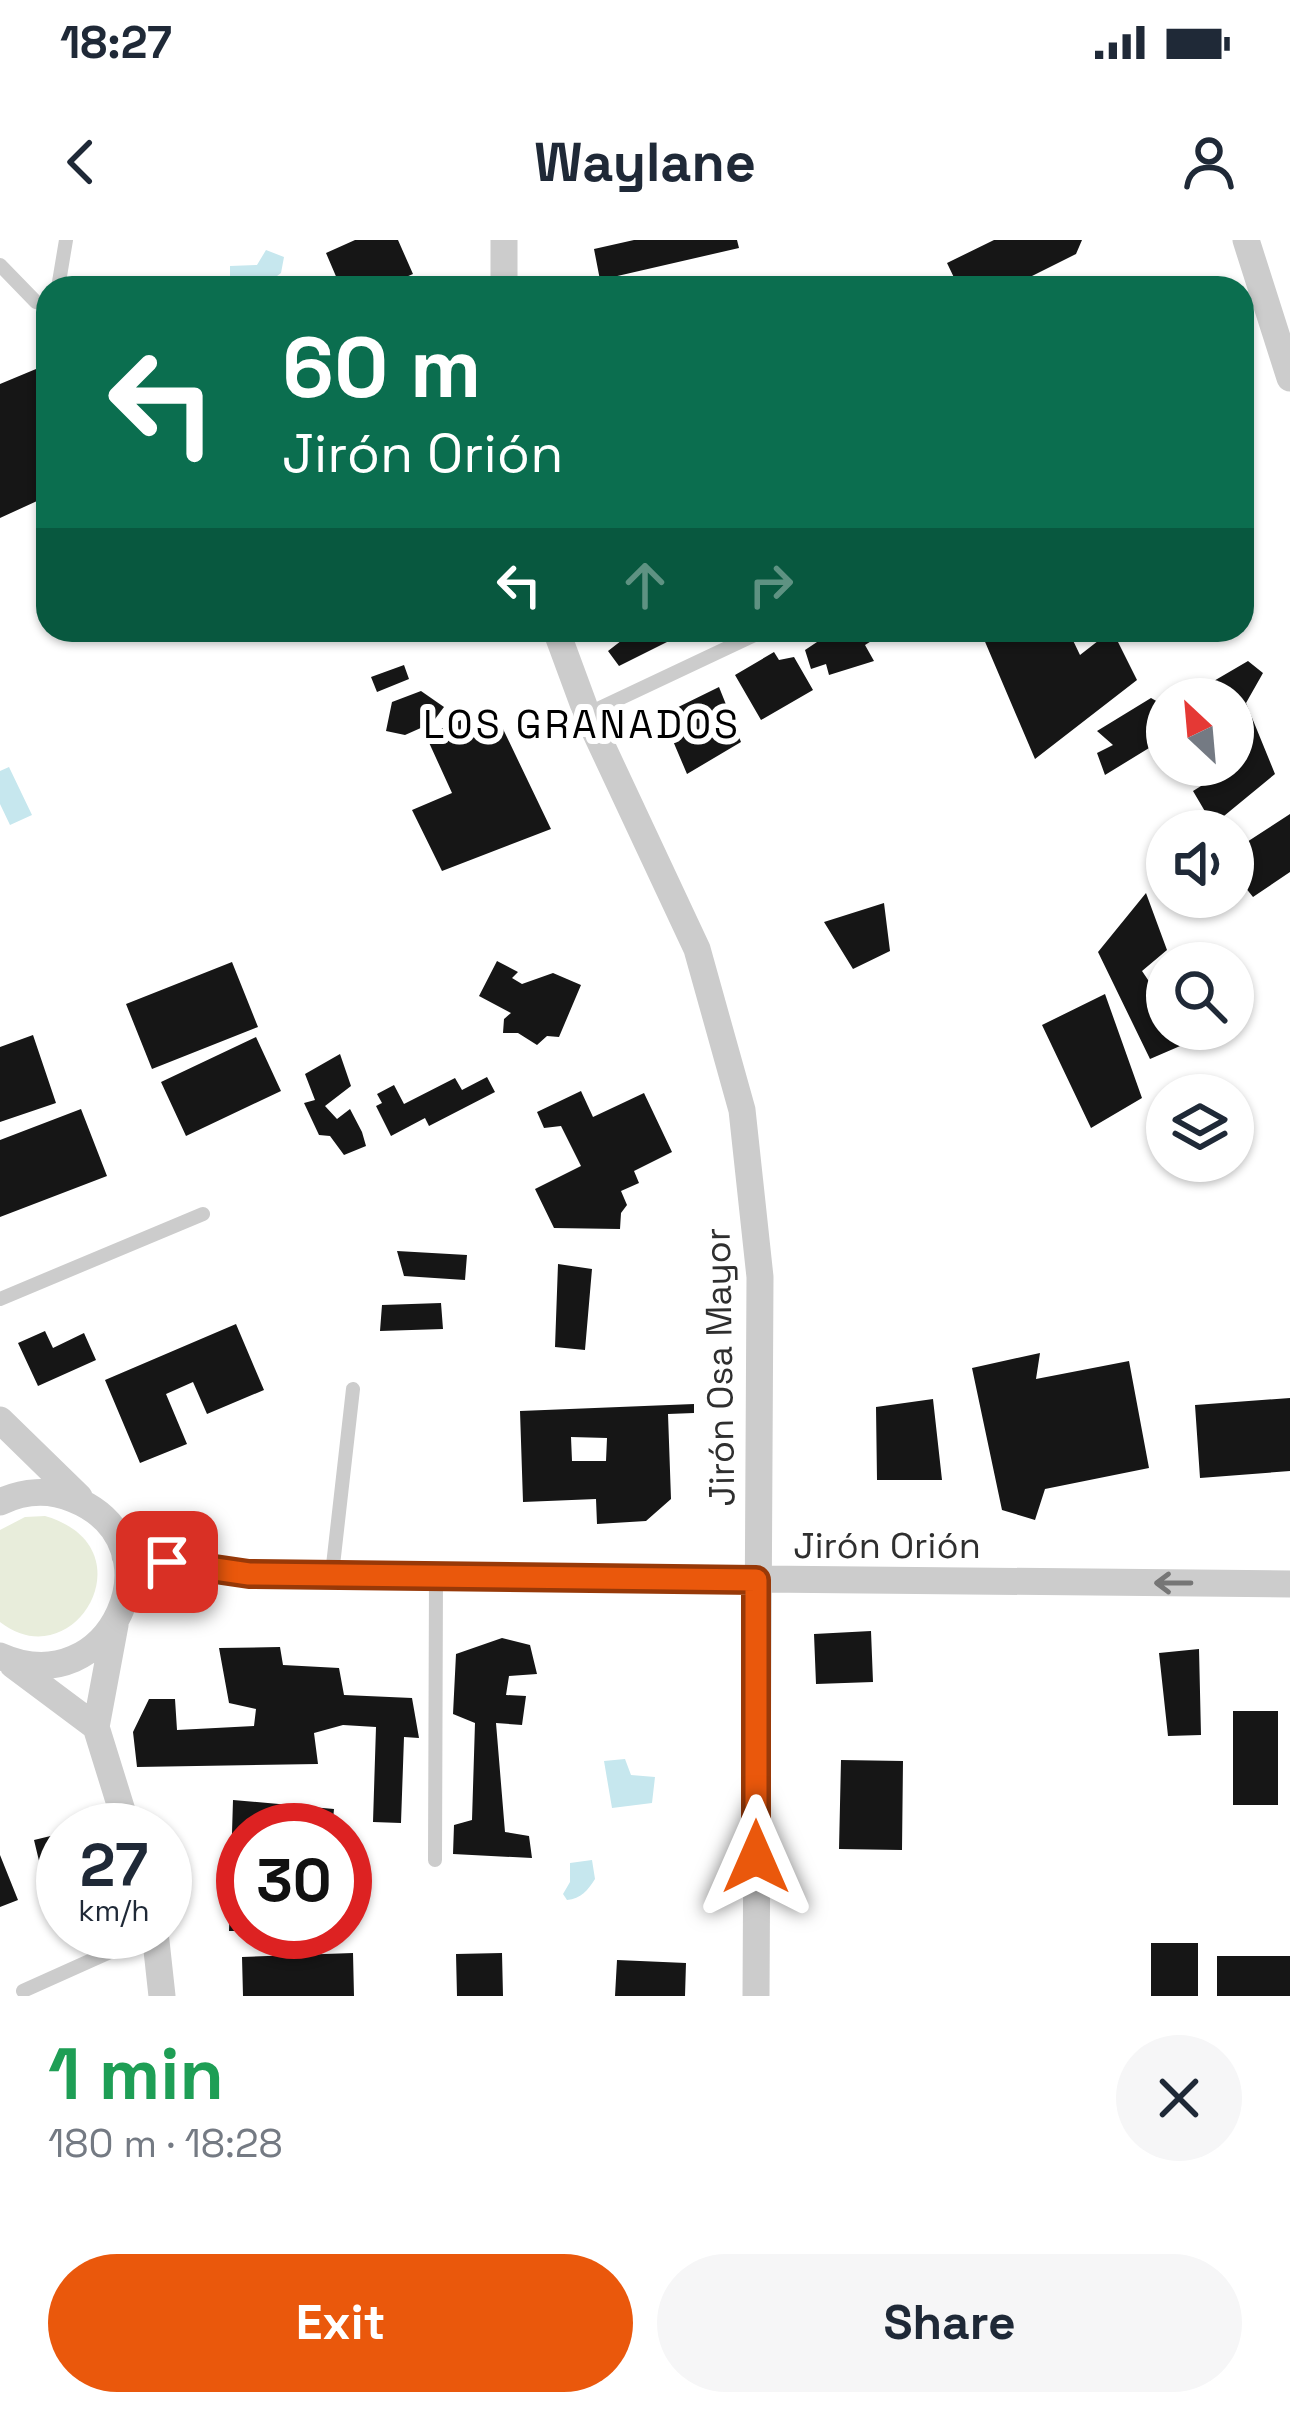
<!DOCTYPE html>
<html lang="en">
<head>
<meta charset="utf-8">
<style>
  :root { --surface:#fff; --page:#f6f6f7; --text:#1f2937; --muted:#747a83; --accent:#ea580c }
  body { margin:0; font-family:"Space Grotesk",sans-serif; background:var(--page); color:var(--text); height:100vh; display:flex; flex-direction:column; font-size:45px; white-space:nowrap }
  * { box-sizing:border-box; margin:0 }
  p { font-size:39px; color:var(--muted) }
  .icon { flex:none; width:66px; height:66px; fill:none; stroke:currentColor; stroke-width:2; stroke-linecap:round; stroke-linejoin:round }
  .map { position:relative; height:1756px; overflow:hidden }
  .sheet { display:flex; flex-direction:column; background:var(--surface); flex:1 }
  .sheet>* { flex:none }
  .hud { position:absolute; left:36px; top:36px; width:1218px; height:366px; border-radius:36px; box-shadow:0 3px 9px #0004; background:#0b6e4f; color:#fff; overflow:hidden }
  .needle { width:78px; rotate:334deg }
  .buttons { position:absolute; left:1146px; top:438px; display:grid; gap:24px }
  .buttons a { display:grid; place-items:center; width:108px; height:108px; border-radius:50%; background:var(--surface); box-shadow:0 3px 9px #0004; font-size:60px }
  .speed { position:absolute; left:36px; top:1563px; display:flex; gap:24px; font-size:60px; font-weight:700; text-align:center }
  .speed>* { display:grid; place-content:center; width:156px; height:156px; border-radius:50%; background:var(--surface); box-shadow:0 3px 9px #0004; line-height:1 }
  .speed small { font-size:30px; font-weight:400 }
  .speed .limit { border:18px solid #d22; background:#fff; color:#111 }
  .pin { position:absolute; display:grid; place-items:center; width:102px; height:102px; color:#fff; margin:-51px; border-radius:24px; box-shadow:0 6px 18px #0006 }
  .me { position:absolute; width:132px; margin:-66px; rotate:0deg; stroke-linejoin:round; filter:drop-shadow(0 0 9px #0008) }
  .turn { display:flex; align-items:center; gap:42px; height:252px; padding:0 48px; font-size:54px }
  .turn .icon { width:156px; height:156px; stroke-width:2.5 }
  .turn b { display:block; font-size:84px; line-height:102px }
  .lanes { display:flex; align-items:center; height:114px; padding:0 48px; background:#0003; justify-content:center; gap:60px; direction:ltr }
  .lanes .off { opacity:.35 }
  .round { display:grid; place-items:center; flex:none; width:126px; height:126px; border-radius:63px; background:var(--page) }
  .head { display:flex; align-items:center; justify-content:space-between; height:204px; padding:0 48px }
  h1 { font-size:72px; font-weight:800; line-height:90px; color:#1e9e55 }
  .cta { display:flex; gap:24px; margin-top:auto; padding:24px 48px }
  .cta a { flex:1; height:138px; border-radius:72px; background:var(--accent); color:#fff; font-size:48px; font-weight:800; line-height:138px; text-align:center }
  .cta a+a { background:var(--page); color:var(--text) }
  .status { display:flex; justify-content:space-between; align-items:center; height:84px; padding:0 60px; background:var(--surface); direction:ltr }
  .status svg { height:33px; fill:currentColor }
  header { display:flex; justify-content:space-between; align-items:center; height:156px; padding:0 48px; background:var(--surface); font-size:54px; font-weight:800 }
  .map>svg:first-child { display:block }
  .green { fill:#e8eddb }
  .water { fill:#c6e7ee }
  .building { fill:#161616; fill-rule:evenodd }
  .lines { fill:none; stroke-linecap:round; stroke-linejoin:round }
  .service { stroke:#ccc; stroke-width:14 }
  .minor { stroke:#ccc; stroke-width:27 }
  .oneway { stroke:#767676 }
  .route-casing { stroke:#983908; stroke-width:30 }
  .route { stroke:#ea580c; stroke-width:21 }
  .labels { text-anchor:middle; stroke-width:12; stroke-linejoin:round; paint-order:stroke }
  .street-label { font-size:36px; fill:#2f2f2f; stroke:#fff }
  .neighbourhood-label { font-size:39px; letter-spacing:3px; fill:#000; stroke:#fff }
</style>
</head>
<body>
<div class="status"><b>18:27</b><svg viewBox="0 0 49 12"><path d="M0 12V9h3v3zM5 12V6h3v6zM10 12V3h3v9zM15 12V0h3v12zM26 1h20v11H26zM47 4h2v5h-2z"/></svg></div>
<header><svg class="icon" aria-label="back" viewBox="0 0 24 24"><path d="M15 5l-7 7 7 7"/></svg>Waylane<svg class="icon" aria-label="person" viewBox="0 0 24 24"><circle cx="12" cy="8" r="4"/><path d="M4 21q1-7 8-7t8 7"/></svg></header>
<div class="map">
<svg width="1290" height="1756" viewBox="0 0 1290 1756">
  <rect width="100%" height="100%" fill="#fff"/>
  <path class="green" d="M45,1276C152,1307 74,1440 0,1382V1290L25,1277Z"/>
  <path class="water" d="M266,10L284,17L281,33L261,48H230V26L257,25Z
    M9,527L32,575L10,585L0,564V531Z
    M625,1519L631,1535L655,1537L652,1563L612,1568L604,1521Z
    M592,1620L595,1639C588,1650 581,1659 567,1660L563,1654L570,1642V1623Z"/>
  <path class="building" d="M355,0H398L413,34L380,48H341L326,13Z
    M634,0H737L739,8L600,40L594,9Z
    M994,0H1082L1076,14L1008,48H959L947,23Z
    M931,36L937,48H906Z
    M48,124V256L0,278V144Z
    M622,390H691L619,426L608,411L626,397Z
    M825,390H867L873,400L865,405L874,421L829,435L826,424L811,429L805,410L826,396Z
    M980,390H1068L1080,415L1112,390L1137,440L1035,519Z
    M774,412L779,420L794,417L813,450L761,480L735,435Z
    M1248,421L1263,433L1246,463L1275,534L1213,585L1193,551L1217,536L1208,525H1233V459H1183Z
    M404,425L409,439L377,452L371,437Z
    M719,447L741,502L687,534L662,475Z
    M421,451L444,467L432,483L405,495L386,491L392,462Z
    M1151,458L1167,467V497L1105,535L1097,513L1113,505L1097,491Z
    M492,466L551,589L442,631L412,570L452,553L426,496Z
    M1290,574V632L1253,657L1233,632V611Z
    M1146,653L1167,710L1142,731L1167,768V789H1206L1208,794L1150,819L1098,712Z
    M884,663L890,711L853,729L824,682Z
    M497,721L518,732L512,738L522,744L553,733L581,745L559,797L547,796L537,805L518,793H503L504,779L511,773L479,756Z
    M232,722L258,787L152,829L126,764Z
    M1105,754L1142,858L1091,888L1042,785Z
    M33,795L56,863L0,882V807Z
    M256,797L281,851L186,896L161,842Z
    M340,814L351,846L325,866L337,879L350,869L362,892L366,906L344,915L330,896L319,895L304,863L315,860L305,834Z
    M487,837L495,852L429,886L425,878L391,896L376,866L382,863L377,854L394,845L404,864L455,838L462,850Z
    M581,851L593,877L644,853L672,912L634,931L639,943L621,951L627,965L621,973L620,989L554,988L535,949L581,926L561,886L544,888L537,872Z
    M81,869L107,936L0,977V900Z
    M397,1011L467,1015L465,1040L404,1036Z
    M558,1024L592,1029L585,1110L555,1107Z
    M441,1063L443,1089L380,1091L382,1065Z
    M236,1084L264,1150L207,1174L193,1142L166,1154L187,1204L140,1223L105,1140Z
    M45,1091L53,1108L84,1093L96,1120L38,1146L18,1103Z
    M1040,1113L1036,1139L1129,1121L1149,1228L1045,1249L1035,1280L1002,1270L972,1128Z
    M1290,1158V1231L1200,1238L1195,1165Z
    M933,1159L942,1240H877L876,1167Z
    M694,1164V1173L668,1174L671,1259L646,1281L597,1284L596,1259L523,1262L520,1171ZM571,1197L607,1198L606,1221H572Z
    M871,1391L873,1442L816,1444L814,1394Z
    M502,1398L530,1405L537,1434L509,1436L506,1455L526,1456L522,1485L496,1483L505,1592L529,1596L532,1618L453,1614L454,1585L472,1580L475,1483L453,1474L456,1414Z
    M280,1407L283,1425L339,1428L344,1455L412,1458L419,1498L404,1497L401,1583L373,1582L376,1487L343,1485L314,1493L318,1524L137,1527L133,1492L149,1459H175L177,1490L254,1486L256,1469L229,1463L219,1408Z
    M1199,1409L1201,1495L1168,1496L1159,1413Z
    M1233,1471H1278V1565H1233Z
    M841,1520L903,1521L902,1610L839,1609Z
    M233,1560L334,1569L332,1590H243V1691H229Z
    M63,1593V1646L46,1650L34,1600Z
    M0,1615L18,1660L0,1667Z
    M1151,1703H1198V1756H1151Z
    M353,1713L354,1756H243L242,1717Z
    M502,1713L503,1756H457L456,1714Z
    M1217,1716H1290V1756H1217Z
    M617,1720L686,1723L685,1756H615Z"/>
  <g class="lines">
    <path class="service" d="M0,25L36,62L48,64
      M58,48L66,0
      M587,474L765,390
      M0,1059L203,974
      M332,1334L353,1149
      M435,1620L436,1336
      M23,1751L112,1711L146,1692"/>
    <path class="minor" d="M1246,0L1290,138
      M504,48V0
      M556,390L587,474L697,709L742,870L760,1037L756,1756
      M0,1180L79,1257
      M0,1262C23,1251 49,1249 73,1259C183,1303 111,1466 0,1416
      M125,1316L249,1334L1290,1344
      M115,1385L96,1487L128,1590
      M13,1425L96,1487
      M155,1692L162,1756"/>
  </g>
  <defs><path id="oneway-shaft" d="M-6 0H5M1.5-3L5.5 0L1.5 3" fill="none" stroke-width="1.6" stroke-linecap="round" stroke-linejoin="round" transform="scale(3)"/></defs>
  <use class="oneway" href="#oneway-shaft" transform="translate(1173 1343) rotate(-180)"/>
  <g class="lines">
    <g class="route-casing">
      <path id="route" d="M167,1322L249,1334L756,1340V1617"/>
    </g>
    <use href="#route" class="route"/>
  </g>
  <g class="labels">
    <g class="street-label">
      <text transform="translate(719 1127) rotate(-91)" y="13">Jirón Osa Mayor</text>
      <text x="887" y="1318">Jirón Orión</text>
    </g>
    <g class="neighbourhood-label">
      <text x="582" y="498">LOS GRANADOS</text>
    </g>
  </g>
</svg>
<div class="buttons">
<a><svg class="needle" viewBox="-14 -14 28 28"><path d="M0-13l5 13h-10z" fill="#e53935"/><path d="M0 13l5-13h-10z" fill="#747a83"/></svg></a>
<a><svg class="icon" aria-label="sound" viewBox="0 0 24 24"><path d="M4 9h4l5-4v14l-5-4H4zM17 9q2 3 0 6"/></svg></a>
<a><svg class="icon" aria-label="search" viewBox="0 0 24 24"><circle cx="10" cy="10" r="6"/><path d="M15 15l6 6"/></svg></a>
<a><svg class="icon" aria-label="layers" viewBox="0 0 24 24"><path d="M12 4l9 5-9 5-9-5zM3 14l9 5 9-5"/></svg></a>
</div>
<div class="speed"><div>27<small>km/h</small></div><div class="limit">30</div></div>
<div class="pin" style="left:167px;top:1322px;background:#d93025"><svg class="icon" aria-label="arrive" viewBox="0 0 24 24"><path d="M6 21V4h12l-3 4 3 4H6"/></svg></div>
<svg class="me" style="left:756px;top:1617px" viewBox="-20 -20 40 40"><path d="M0-17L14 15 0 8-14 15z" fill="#ea580c" stroke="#fff" stroke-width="4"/></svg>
<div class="hud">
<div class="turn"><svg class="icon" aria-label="left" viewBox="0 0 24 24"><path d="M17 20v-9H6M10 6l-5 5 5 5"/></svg><div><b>60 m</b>Jirón Orión</div></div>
<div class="lanes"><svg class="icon" aria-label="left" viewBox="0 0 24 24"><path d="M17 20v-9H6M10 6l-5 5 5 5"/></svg><svg class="icon off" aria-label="ahead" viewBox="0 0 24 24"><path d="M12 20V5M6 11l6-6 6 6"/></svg><svg class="icon off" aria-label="right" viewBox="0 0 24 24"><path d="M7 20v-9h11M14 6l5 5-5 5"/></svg></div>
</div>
</div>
<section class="sheet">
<div class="head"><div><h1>1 min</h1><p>180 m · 18:28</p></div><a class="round"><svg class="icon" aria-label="close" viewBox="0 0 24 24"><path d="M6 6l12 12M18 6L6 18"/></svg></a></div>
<div class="cta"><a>Exit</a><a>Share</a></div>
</section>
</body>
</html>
